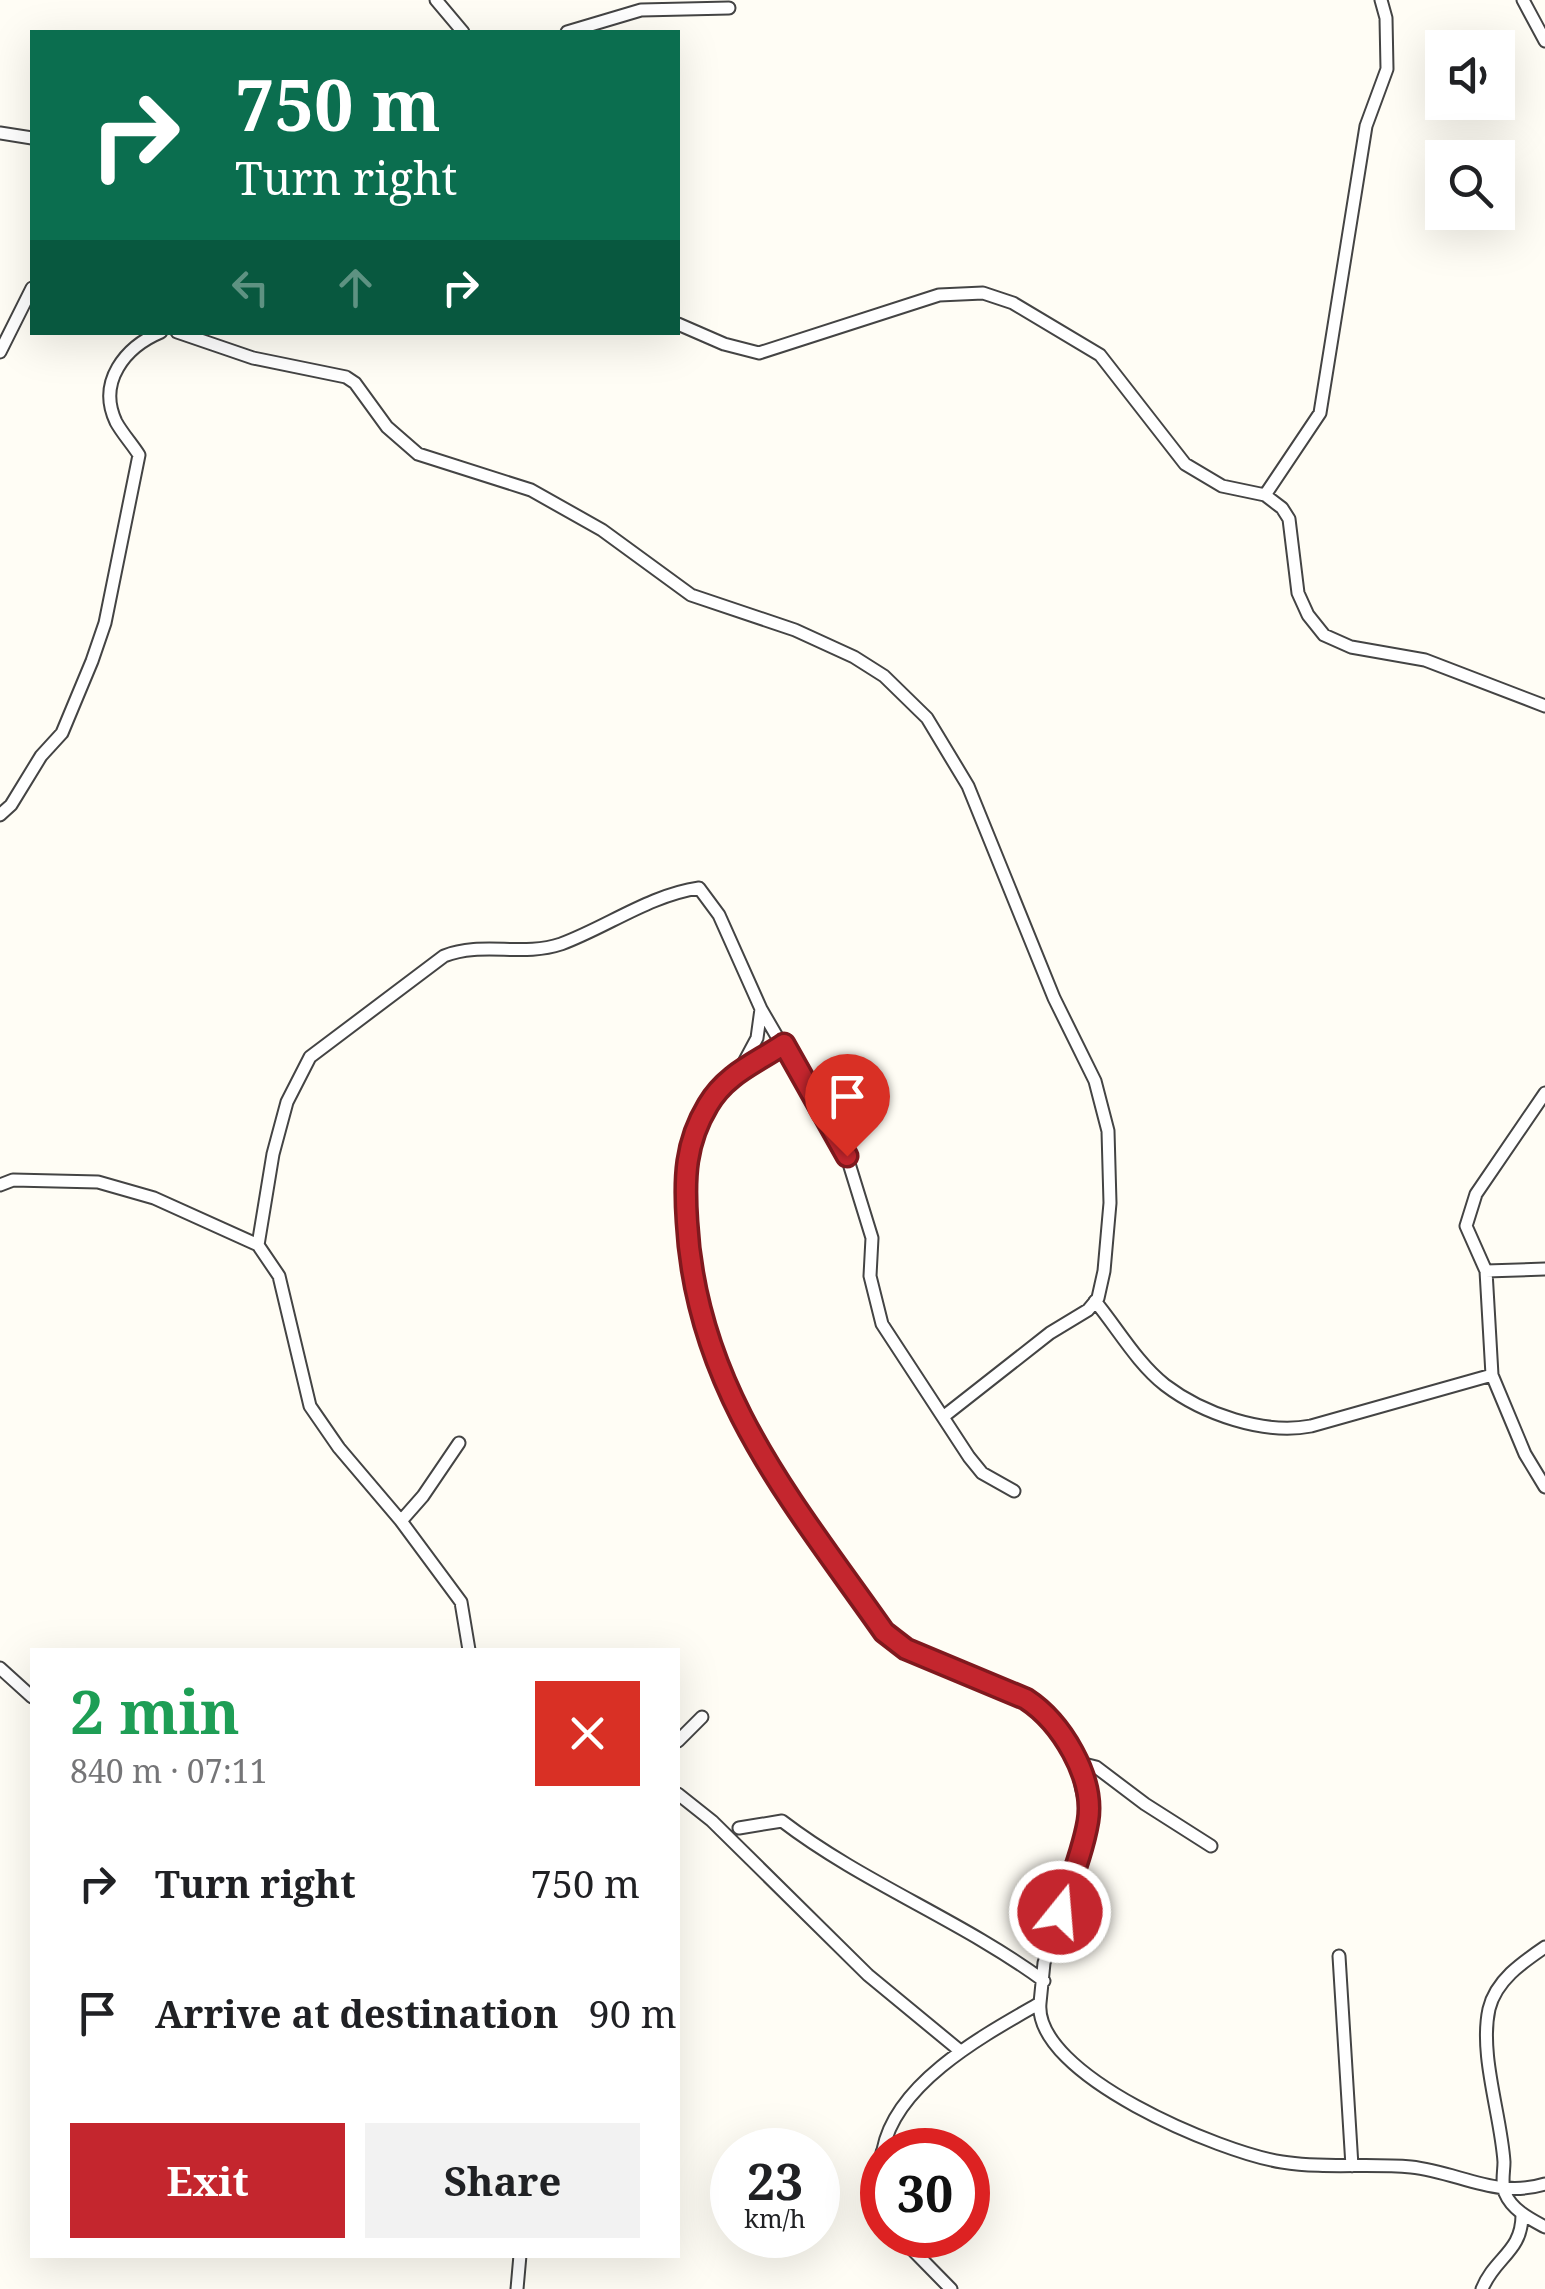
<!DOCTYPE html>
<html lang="en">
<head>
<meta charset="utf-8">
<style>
  :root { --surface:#fff; --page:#f2f2f2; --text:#202124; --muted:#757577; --accent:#c4262e }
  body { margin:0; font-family:"Noto Serif",serif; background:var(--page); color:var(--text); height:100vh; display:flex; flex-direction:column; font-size:38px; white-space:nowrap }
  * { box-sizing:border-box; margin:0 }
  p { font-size:32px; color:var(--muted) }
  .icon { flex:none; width:55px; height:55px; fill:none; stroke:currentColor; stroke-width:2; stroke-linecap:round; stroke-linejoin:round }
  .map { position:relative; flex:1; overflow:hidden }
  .panel { position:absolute; left:30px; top:1648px; width:650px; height:610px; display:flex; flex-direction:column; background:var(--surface); border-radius:0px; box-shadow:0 10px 40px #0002 }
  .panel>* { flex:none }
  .top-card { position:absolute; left:30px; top:30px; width:650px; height:305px; border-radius:0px; box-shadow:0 10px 40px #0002; background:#0b6e4f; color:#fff; overflow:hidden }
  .controls { position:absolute; left:1425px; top:30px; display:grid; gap:20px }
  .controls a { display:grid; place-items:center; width:90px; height:90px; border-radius:0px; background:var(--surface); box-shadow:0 10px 40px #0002; font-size:50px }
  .speed { position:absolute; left:710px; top:2128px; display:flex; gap:20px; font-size:50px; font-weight:700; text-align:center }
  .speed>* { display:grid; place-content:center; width:130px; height:130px; border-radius:50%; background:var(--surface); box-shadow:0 10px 40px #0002; line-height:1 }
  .speed small { font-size:25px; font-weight:400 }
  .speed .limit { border:15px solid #d22; background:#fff; color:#111 }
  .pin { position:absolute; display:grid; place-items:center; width:85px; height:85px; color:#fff; margin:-102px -42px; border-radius:50% 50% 50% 0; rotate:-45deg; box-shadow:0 0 10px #0007 }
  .pin .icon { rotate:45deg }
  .me { position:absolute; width:110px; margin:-55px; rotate:17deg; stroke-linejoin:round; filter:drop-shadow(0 0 8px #0008) }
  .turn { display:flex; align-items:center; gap:35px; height:210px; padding:0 40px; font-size:45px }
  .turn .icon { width:130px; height:130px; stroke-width:2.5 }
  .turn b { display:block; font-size:70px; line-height:85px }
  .lanes { display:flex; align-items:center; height:95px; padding:0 40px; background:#0003; justify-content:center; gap:50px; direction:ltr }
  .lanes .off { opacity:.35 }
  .round { display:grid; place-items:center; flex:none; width:105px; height:105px; border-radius:0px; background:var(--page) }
  .head { display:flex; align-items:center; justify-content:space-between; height:170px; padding:0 40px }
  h1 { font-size:60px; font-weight:700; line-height:75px; color:#1e9e55 }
  .cta { display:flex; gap:20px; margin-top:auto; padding:20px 40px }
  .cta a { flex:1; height:115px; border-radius:0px; background:var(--accent); color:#fff; font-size:40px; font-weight:700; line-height:115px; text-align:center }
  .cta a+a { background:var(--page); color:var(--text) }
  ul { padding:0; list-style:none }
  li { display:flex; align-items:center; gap:30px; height:130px; padding:0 40px }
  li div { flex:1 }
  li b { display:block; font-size:38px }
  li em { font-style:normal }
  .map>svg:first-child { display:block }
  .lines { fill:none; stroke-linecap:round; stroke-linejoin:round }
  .minor-casing { stroke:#444; stroke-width:15 }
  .minor { stroke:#fff; stroke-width:11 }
  .route-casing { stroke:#7f191e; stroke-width:25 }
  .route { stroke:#c4262e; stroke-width:18 }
</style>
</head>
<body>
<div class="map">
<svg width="1545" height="2289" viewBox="0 0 1545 2289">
  <rect width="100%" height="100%" fill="#fffdf5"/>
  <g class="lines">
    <g class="minor-casing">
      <path id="minor" d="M436,0L463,32
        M1523,0L1545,41
        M567,32L641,10L729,8
        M0,133L32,138
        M678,324L724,344L759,353L939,295L983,293L1013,303L1100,355L1185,464L1222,486L1265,495L1282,508L1289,519L1298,593L1308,615L1324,635L1351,647L1425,660L1545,706
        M177,332L253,358L346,377L355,383L387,427L418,454L531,490L602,530L691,595L795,630L854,657L884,676L927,718L968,786L1054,998L1095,1081L1108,1131L1110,1203L1104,1271L1098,1298L1088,1310L1050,1333L943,1417
        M0,352L32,288
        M1265,495L1320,413L1366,126L1387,69L1386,18L1381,0
        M0,815L11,805L41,756L62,733L92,661L105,623L139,455C132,444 122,433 116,422C97,382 125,347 161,332
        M784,1044C756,1063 726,1074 708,1105C684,1143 684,1178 687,1221C695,1387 793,1502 884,1632L906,1649L995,1683L1040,1709L1076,1762L1088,1818L1044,1963L1040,2003C986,2034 896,2082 883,2150
        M742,1066L757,1038L761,1009
        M1545,1093L1476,1194L1466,1226L1486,1271L1492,1375L1525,1454L1545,1487
        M0,1185L13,1180L98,1182L154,1198L258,1245L279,1276L310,1406L339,1448L401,1521L461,1602L469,1650
        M258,1245L273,1154L287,1102L310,1057L444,956C482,941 522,957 561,944C607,927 650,895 699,888L719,915L761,1009L847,1157L872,1238L870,1276L882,1324L969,1457L982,1473L1014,1491
        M1486,1271L1545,1269
        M1095,1301C1118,1329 1137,1363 1165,1385C1203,1414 1264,1435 1311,1426L1492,1375
        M401,1521L423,1496L459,1443
        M0,1668L32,1697
        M678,1741L702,1717
        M1076,1762L1096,1767L1145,1804L1211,1846
        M678,1794L712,1821L868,1975L959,2050
        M739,1828L782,1821C863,1883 961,1920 1044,1981
        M1545,1947C1523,1962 1496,1980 1489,2009C1479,2055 1501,2115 1504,2162C1504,2172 1501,2184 1505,2193C1512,2210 1530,2219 1545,2227
        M1339,1956L1352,2166
        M1040,2003C1033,2075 1222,2153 1282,2162C1325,2169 1368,2163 1411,2167C1459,2172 1496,2199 1545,2184
        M882,2152V2197
        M898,2235L951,2289
        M517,2289L520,2255
        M1482,2289C1495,2257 1522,2252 1522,2215"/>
    </g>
    <use href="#minor" class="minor"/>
  </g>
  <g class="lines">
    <g class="route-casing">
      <path id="route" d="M847,1156L784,1044C756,1063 726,1074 708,1105C685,1143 684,1178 687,1222C696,1389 792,1501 884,1632L906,1649L1026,1699C1061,1722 1095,1777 1088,1821C1083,1851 1070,1883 1060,1912"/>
    </g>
    <use href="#route" class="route"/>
  </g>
</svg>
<div class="controls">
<a><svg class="icon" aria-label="sound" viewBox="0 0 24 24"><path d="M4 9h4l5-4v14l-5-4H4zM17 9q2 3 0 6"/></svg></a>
<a><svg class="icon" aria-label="search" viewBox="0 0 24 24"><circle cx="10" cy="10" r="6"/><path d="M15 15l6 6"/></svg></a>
</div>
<div class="speed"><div>23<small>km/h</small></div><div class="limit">30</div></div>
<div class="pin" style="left:847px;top:1156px;background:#d93025"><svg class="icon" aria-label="arrive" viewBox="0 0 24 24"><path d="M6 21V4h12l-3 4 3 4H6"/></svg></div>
<svg class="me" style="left:1060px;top:1912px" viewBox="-20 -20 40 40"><circle r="17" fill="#c4262e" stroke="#fff" stroke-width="3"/><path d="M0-11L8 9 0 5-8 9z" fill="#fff"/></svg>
<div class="top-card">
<div class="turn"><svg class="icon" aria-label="right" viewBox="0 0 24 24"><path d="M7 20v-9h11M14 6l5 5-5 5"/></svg><div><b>750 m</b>Turn right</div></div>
<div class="lanes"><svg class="icon off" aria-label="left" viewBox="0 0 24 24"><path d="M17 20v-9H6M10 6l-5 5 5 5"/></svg><svg class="icon off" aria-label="ahead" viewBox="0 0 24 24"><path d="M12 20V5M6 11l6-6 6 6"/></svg><svg class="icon" aria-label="right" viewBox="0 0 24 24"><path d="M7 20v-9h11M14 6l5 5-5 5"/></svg></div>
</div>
<section class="panel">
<div class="head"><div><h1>2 min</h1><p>840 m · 07:11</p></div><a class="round" style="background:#d93025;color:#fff"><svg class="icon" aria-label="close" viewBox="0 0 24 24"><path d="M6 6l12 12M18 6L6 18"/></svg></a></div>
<ul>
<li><svg class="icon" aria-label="right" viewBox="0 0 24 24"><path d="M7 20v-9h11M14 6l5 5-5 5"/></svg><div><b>Turn right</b></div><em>750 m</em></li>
<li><svg class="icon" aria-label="arrive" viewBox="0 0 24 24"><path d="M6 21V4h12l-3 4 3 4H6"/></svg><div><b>Arrive at destination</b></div><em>90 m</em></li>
</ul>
<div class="cta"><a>Exit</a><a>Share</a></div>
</section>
</div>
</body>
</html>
